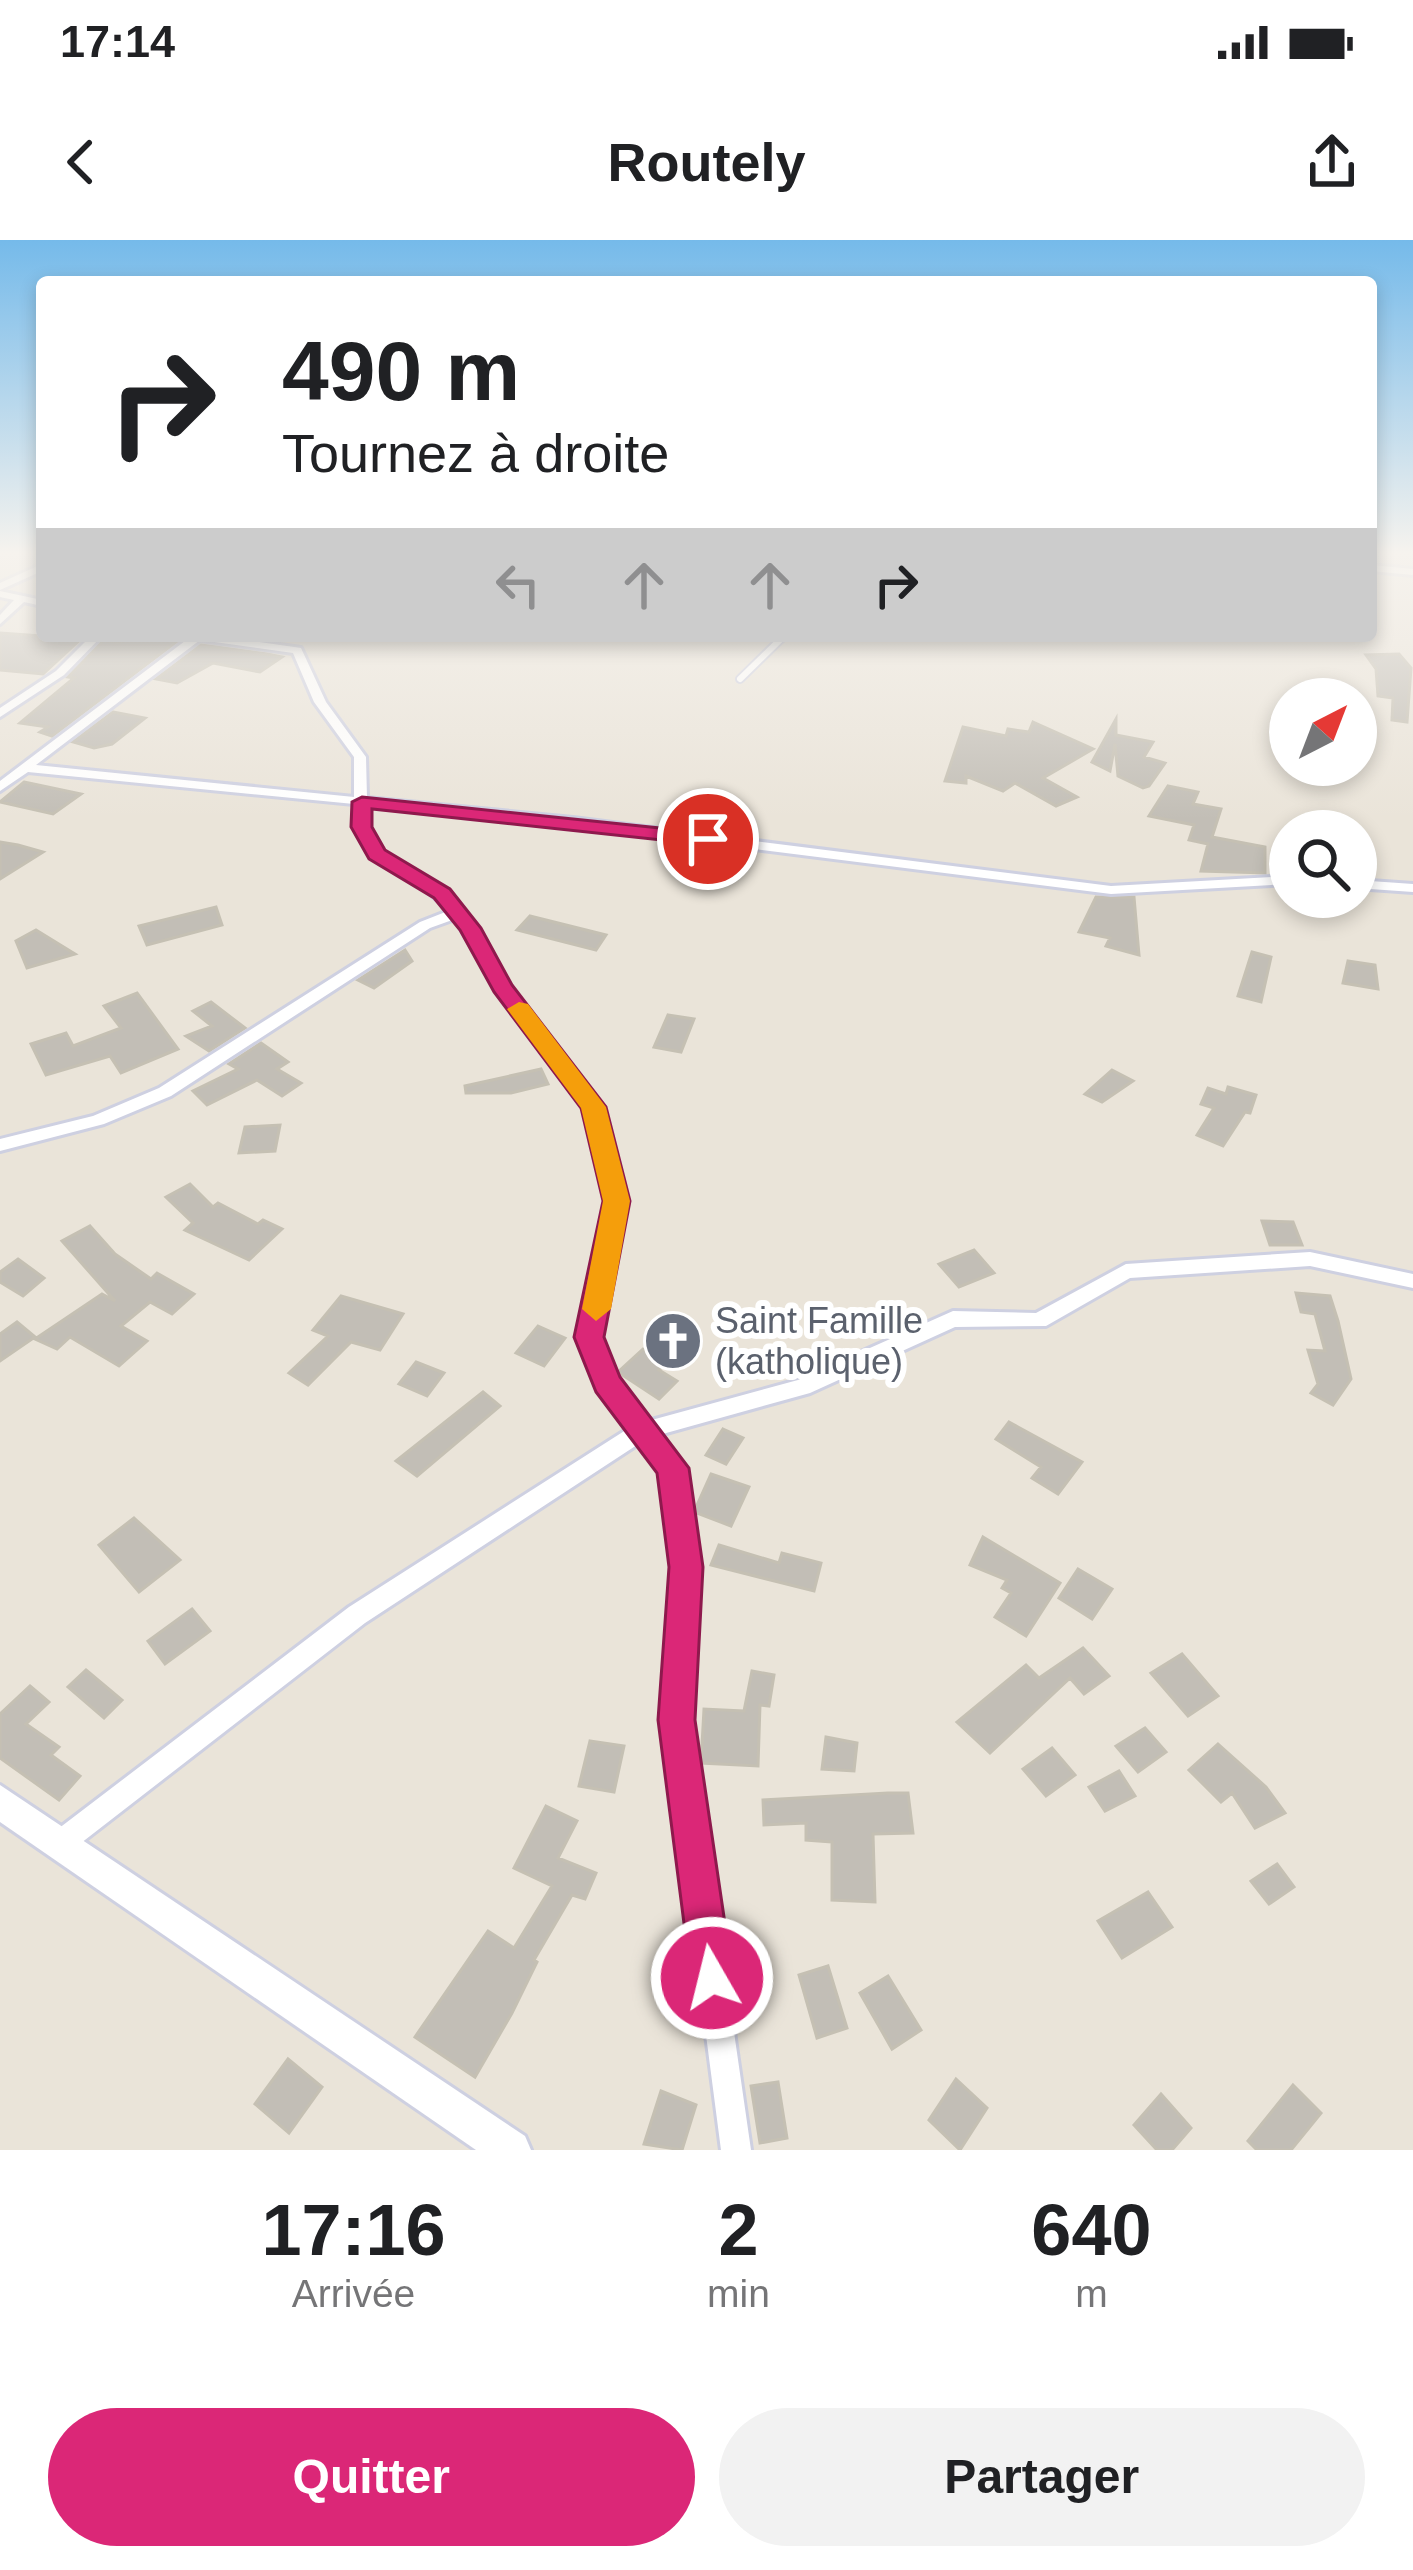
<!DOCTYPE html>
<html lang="fr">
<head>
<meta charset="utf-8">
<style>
  :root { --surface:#fff; --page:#f2f2f2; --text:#202124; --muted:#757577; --accent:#db2777 }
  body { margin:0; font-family:Helvetica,sans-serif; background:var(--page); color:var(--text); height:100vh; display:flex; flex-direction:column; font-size:45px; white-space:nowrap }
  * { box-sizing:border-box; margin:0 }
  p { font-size:39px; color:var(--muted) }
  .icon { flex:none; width:66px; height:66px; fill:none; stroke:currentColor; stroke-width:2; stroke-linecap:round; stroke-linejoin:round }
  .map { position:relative; height:1910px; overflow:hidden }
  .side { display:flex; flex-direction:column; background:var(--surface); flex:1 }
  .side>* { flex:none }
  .banner { position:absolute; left:36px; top:36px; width:1341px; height:366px; border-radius:12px; box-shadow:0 6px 18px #0003; background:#fff; color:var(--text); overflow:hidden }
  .needle { width:78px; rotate:42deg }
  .tools { position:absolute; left:1269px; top:438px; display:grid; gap:24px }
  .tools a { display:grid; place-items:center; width:108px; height:108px; border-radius:50%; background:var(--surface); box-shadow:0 6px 18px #0003; font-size:60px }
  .pin { position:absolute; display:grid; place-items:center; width:102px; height:102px; color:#fff; margin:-51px; border:6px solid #fff; border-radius:50%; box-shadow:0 3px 12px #0007 }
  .me { position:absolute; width:132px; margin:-66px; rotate:352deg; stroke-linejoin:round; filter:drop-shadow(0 0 9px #0008) }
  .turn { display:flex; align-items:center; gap:42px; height:252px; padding:0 48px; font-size:54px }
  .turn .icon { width:156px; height:156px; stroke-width:2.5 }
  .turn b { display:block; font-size:84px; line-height:102px }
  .lanes { display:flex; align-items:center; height:114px; padding:0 48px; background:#0003; justify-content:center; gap:60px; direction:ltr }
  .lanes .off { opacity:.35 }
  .eta { display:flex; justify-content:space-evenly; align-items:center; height:204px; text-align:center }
  .eta b { font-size:72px; font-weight:600; line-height:84px }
  .cta { display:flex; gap:24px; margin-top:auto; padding:24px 48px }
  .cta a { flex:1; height:138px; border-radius:72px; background:var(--accent); color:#fff; font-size:48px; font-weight:600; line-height:138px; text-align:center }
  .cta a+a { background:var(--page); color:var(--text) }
  .status { display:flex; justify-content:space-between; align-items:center; height:84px; padding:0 60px; background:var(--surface); direction:ltr }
  .status svg { height:33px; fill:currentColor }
  header { display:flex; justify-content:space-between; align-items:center; height:156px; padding:0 48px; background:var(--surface); font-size:54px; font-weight:600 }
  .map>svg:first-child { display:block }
  .building { fill:#c2beb6; stroke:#c5c0b3; stroke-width:3 }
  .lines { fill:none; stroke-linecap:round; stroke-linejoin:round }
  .service-casing { stroke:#ced0e1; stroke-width:10 }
  .minor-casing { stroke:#ced0e1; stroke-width:6 }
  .tertiary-casing { stroke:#ced0e1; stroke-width:6 }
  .service { stroke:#fff; stroke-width:6 }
  .minor { fill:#fff; fill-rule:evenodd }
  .tertiary { fill:#fff; fill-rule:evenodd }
  .route { fill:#db2777; stroke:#8e194d; stroke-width:3 }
  .slow { fill:#f59e0b }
  .labels { text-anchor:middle; stroke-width:12; stroke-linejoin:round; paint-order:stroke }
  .worship-label { font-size:36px; fill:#5b616d; stroke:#fff; text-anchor:start }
</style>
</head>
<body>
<div class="status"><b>17:14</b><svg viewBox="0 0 49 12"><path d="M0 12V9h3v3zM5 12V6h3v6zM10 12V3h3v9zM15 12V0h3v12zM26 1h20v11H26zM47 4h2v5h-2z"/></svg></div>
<header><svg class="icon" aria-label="back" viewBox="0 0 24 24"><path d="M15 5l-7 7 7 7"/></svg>Routely<svg class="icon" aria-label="share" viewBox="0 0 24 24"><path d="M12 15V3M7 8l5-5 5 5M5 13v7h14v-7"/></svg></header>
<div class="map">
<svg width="1413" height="1910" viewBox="0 0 1413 1910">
  <rect width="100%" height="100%" fill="#eae4d9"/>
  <path class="building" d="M0,393L42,396L83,397L43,434L0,430Z
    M128,396L180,399L52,496L40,492L48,487L20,483L74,438L68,437L104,400L119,403Z
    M201,405L267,414L282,417L260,432L213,423L177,443L156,439Z
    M1399,414L1411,428L1407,482L1392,480L1393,458L1378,456L1376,429L1366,415Z
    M113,472L145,478L112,504L94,508L73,502Z
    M1116,479V495L1153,502L1144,517L1165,523L1149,546L1143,548L1118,536L1115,504L1110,531L1092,522Z
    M1033,482L1093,509L1043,538L1077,557L1056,566L1015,543L1003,551L966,536V543L945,541L963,487L1006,496L1008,489L1029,492Z
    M24,542L81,554L53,574L0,562Z
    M1168,546L1198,552L1193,564L1221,569L1212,597L1265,607V633L1201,631L1208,604L1189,600L1194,585L1149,576Z
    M0,602L18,605L43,612L0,639Z
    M1096,657H1134L1139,715L1106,706L1110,698L1079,692Z
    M216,667L222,685L147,705L139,686Z
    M530,676L606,695L596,710L517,690Z
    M36,690L75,714L27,728L16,701Z
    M405,710L412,721L374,748L358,740Z
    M1252,712L1271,717L1261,762L1238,756Z
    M1348,721L1375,725L1378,749L1343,743Z
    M137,753L178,809L121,833L110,816L46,835L31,804L66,793L73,806L121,788L104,766Z
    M211,762L245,788L209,811L186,796L212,786L193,771Z
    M668,775L694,779L681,812L654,807Z
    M261,803L288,822L277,829L301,843L282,856L257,840L207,865L193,851L238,829L229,824Z
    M541,829L548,844L511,853H466L465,846Z
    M1112,830L1133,841L1102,862L1085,854Z
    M1228,847L1256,855L1250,873L1245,872L1223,906L1197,895L1214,868L1201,864L1208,848L1226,854Z
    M280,885L275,911L239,913L245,887Z
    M190,944L213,967L218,963L258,984L263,980L282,989L249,1020L204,999L185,990L193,983L166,957Z
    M1262,981L1293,982L1302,1005H1270Z
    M90,986L115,1014L151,1039L157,1033L194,1054L172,1074L150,1062L121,1086L147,1101L119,1126L70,1097L57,1109L35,1099L102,1054L115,1061L62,1001Z
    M974,1010L994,1033L959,1047L939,1024Z
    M18,1019L44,1038L23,1056L0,1042V1032Z
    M1296,1053L1330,1056L1338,1081L1351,1139L1333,1165L1311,1153L1318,1144L1308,1110L1325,1111L1315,1074L1301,1072Z
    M341,1056L403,1074L380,1110L351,1102L308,1145L289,1133L328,1096L313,1090Z
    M17,1082L35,1097L0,1121V1094Z
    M538,1086L565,1098L544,1126L516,1113Z
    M643,1109L666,1123L659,1130L677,1141L659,1159L618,1132Z
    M416,1122L444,1133L427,1156L399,1144Z
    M483,1152L500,1166L417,1236L396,1221Z
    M1009,1182L1082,1222L1058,1254L1032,1238L1041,1227L996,1199Z
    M723,1189L743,1198L726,1224L706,1215Z
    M711,1234L749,1247L731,1286L694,1272Z
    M134,1278L180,1320L139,1352L99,1305Z
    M983,1297L1060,1343L1026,1396L995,1377L1011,1353L1002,1348L1007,1340L970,1325Z
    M719,1305L779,1323L782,1313L821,1323L814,1351L711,1325Z
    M1078,1329L1112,1349L1092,1379L1059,1358Z
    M192,1369L210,1391L165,1424L148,1401Z
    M1083,1408L1109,1436L1084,1454L1070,1438L990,1513L957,1482L1026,1425L1039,1438Z
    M1182,1414L1218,1456L1188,1476L1151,1433Z
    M86,1430L122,1460L104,1478L68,1447Z
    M752,1431L774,1435L769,1466L760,1465L758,1526L701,1523L704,1469L744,1471Z
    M30,1446L49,1462L26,1484L59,1507L51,1515L80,1536L59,1560L0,1518V1474Z
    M1145,1488L1166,1512L1138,1532L1116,1506Z
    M826,1497L857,1503L854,1531L822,1529Z
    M590,1501L624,1506L614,1552L579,1546Z
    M1218,1504L1266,1547L1285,1573L1255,1588L1232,1553L1221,1562L1189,1530Z
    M1052,1508L1075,1535L1046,1556L1023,1529Z
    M1119,1531L1135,1556L1105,1571L1089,1547Z
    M888,1553H908L913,1593L873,1594L875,1662L832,1660V1602L806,1600V1583L764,1585L763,1560Z
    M546,1566L577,1581L558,1618L596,1633L585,1659L572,1655L534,1720L537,1722L512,1773L475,1837L415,1797L488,1691L514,1708L552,1646L514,1628Z
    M1277,1624L1294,1647L1269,1664L1251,1641Z
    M1148,1652L1172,1687L1122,1718L1098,1681Z
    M828,1726L847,1788L817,1798L799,1735Z
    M888,1736L921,1790L892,1809L860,1753Z
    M288,1819L322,1847L289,1893L255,1864Z
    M956,1839L987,1868L960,1910L929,1880Z
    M778,1842L787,1898L760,1903L751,1846Z
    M1293,1845L1321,1873L1291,1910H1257L1248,1901Z
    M661,1851L696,1865L682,1910L644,1904Z
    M1161,1854L1191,1888L1172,1910H1157L1134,1885Z"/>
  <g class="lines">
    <g class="service-casing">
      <path id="service" d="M740,439L784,396"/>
    </g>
    <g class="minor-casing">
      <path id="minor" d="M42,324V331L0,350V343Z
        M1371,325L1413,329V335L1371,331Z
        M0,351L42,360V366L24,362L0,384V375L14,360L0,357Z
        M91,396H102L64,435L0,477V468L56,431Z
        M187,396H217L301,408L326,462L366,517L367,558L573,578L1111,646L1290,636V644L1111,654L573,586L367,566L368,587L382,612L447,651L477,688L509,746L601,867L626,961L599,1097L616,1139L648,1181L798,1140L953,1071L1036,1073L1126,1024L1310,1012L1413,1034V1048L1310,1026L1130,1038L1046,1086L955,1087L810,1153L659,1195L683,1229L697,1327L689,1480L751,1910H721L665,1480L675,1327L662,1232L640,1203L365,1383L72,1610L63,1614L54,1610L50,1601L54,1592L349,1367L629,1188L600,1149L579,1097L608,961L585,868L497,750L455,679L430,688L171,856L104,884L0,911V899L93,876L159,848L420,682L448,671C412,627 355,635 354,564L28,532L0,551V541L189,398ZM200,400L293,413L314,462L354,517V557L36,525Z
        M1356,640L1413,644V652L1356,648Z"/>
    </g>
    <g class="tertiary-casing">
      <path id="tertiary" d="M0,1545L525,1896L531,1910H476L0,1582Z"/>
    </g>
    <use href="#service" class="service"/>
    <use href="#minor" class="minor"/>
    <use href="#tertiary" class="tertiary"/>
  </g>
  <linearGradient id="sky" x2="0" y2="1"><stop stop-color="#75baea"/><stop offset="0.54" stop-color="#f6f3ee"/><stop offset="1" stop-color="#f6f3ee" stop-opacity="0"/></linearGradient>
  <rect width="1413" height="579" fill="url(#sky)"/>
  <path class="route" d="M362,557L708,593L718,599L708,605L372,569V587L385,610L450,649L481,688L512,745L606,867L630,961L604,1097L620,1137L689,1228L703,1327L695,1480L733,1738L727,1753L712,1759L697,1753L691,1738L658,1480L669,1327L657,1233L596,1152L574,1097L603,961L581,868L494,752L460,690L434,658L369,619L351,587L352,562Z"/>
  <path class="slow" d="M519,762L528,764L606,867L630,961L611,1069L596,1081L582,1069L603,961L581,868L507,769Z"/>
  <defs>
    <g id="church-disc" transform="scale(3)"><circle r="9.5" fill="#6b7280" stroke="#fff"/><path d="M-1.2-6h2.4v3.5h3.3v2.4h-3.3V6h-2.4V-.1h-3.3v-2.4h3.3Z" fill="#fff"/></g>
  </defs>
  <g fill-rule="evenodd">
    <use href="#church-disc" x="673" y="1101"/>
  </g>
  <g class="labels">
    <g class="worship-label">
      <text x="715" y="1093">Saint Famille<tspan x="715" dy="41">(katholique)</tspan></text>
    </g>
  </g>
</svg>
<div class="tools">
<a><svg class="needle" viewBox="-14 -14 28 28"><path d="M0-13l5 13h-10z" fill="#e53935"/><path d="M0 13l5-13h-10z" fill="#757577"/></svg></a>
<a><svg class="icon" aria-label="search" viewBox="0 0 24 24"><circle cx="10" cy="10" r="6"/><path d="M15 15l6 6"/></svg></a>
</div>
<div class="pin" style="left:708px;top:599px;background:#d93025"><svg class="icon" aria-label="arrive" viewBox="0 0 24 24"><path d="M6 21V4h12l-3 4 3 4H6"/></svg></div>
<svg class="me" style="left:712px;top:1738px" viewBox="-20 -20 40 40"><circle r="17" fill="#db2777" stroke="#fff" stroke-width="3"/><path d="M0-11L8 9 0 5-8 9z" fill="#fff"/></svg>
<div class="banner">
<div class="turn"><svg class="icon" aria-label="right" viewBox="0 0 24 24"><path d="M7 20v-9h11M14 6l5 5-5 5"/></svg><div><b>490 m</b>Tournez à droite</div></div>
<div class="lanes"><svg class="icon off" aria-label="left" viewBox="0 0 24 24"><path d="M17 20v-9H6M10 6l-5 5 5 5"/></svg><svg class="icon off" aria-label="ahead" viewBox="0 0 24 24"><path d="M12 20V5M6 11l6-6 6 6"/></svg><svg class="icon off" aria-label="ahead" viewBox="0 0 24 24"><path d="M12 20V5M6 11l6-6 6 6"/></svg><svg class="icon" aria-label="right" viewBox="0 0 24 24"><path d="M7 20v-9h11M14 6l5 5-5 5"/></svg></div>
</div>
</div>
<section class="side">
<div class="eta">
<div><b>17:16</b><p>Arrivée</p></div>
<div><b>2</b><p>min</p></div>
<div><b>640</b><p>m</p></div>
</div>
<div class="cta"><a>Quitter</a><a>Partager</a></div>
</section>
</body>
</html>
